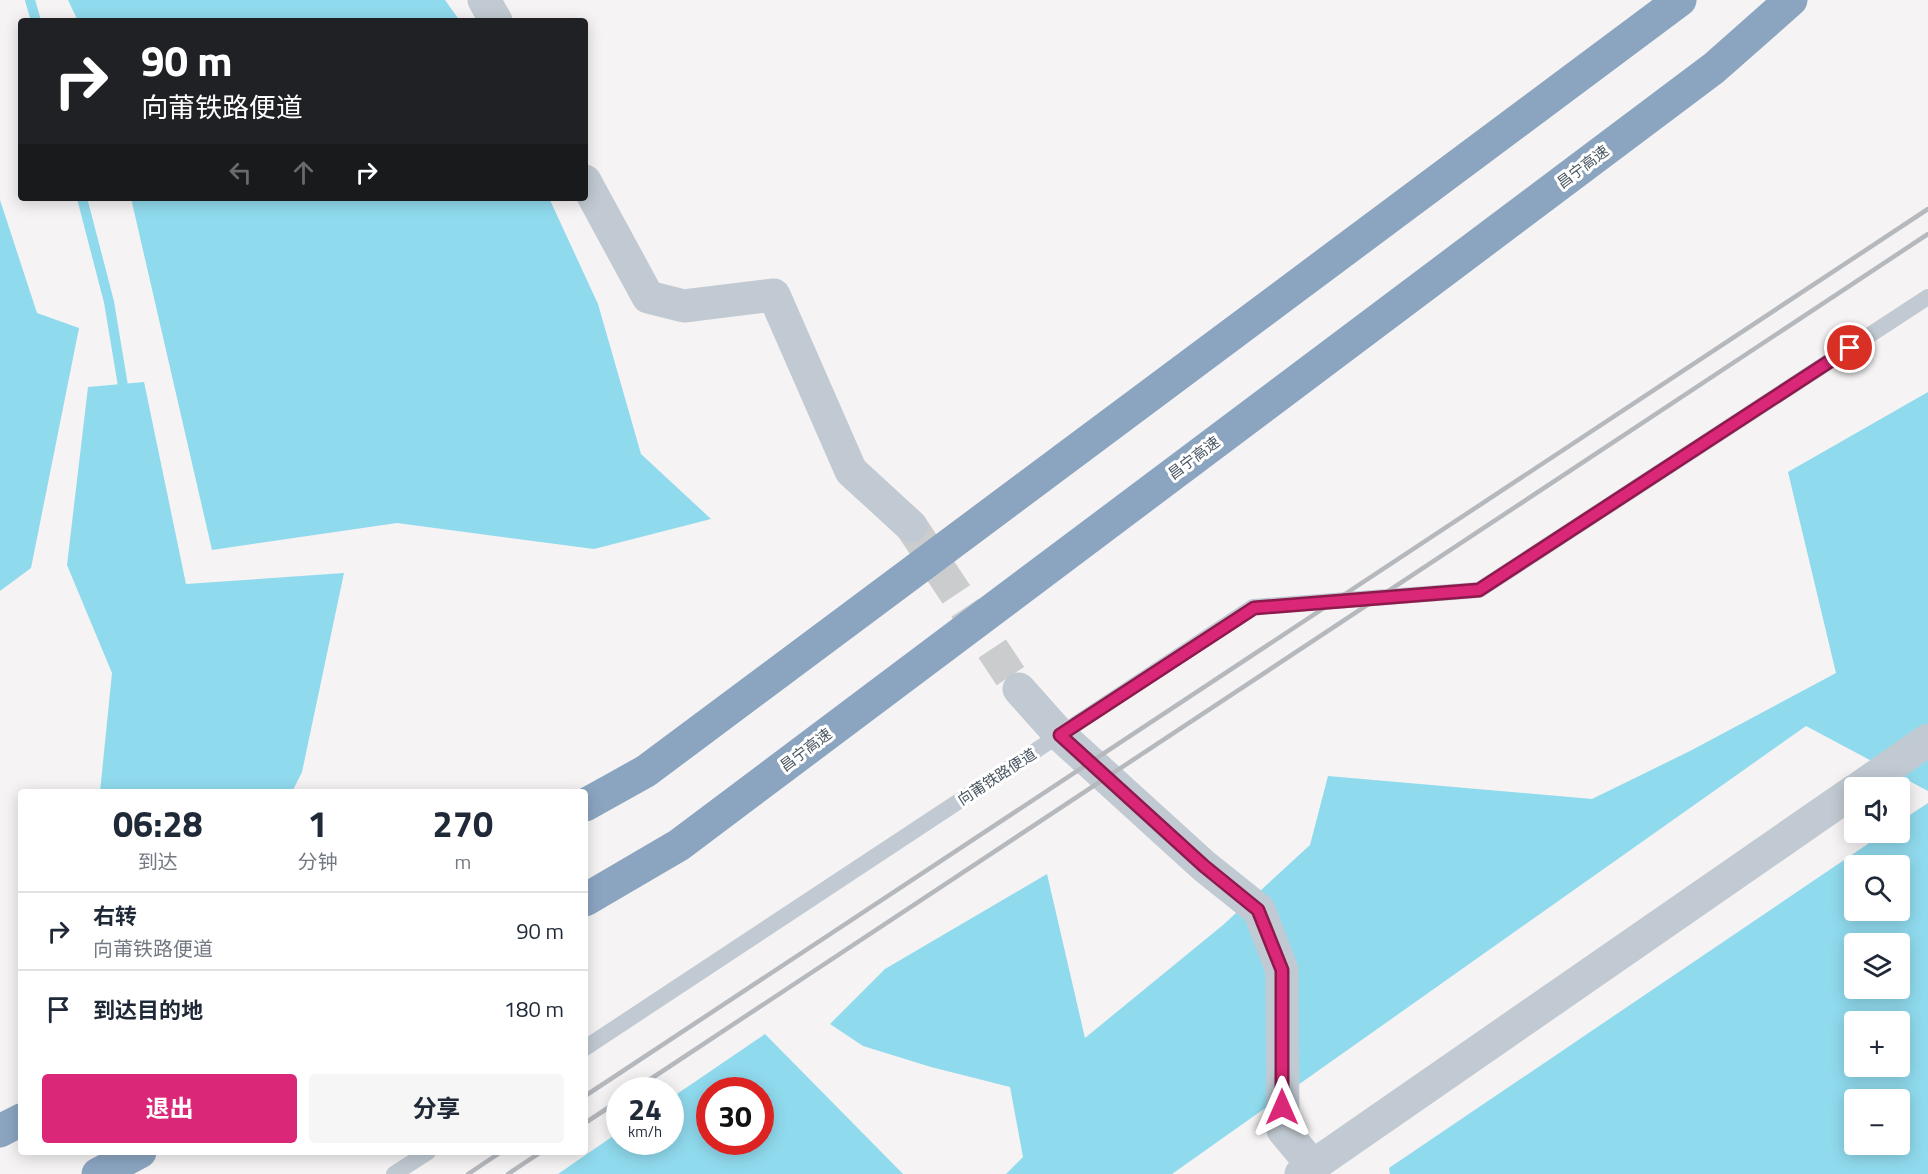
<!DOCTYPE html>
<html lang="zh">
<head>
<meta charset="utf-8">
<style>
  :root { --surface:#fff; --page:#f6f6f7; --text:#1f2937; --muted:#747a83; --line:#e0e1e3; --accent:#db2777 }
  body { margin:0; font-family:"Titillium Web","Noto Sans SC",sans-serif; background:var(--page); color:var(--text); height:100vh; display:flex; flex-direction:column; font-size:22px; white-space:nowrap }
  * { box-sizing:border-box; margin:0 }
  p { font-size:20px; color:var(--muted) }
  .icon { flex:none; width:33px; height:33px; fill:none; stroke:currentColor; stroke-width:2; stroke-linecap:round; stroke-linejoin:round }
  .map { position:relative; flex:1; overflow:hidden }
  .sheet { position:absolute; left:18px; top:789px; width:570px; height:366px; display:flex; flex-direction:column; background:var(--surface); border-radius:6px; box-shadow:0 3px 15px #0003 }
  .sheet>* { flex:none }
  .top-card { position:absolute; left:18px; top:18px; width:570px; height:183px; border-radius:6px; box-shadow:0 3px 15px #0003; background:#202124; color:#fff; overflow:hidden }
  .controls { position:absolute; left:1844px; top:777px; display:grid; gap:12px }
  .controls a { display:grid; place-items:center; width:66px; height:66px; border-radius:6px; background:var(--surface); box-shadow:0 3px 15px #0003; font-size:30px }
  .speed { position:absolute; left:606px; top:1077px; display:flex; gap:12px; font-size:30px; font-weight:700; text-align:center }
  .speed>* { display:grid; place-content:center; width:78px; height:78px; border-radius:50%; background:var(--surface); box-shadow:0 3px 15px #0003; line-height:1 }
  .speed small { font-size:15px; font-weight:400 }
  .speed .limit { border:9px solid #d22; background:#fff; color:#111 }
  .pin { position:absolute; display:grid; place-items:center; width:51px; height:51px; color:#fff; margin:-26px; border:3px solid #fff; border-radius:50%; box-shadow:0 2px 6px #0007 }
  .me { position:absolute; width:66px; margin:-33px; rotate:0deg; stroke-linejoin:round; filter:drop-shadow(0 0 4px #0008) }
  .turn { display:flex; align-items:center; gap:21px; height:126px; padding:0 24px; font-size:27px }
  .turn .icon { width:78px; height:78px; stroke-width:2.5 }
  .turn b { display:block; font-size:42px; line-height:51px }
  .lanes { display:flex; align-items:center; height:57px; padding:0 24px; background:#0003; justify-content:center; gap:30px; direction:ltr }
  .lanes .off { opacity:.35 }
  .eta { display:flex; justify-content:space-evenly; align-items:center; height:102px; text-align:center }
  .eta b { font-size:36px; font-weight:700; line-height:42px }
  .primary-button { display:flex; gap:12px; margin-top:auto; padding:12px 24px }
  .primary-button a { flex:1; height:69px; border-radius:6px; background:var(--accent); color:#fff; font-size:24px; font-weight:700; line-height:69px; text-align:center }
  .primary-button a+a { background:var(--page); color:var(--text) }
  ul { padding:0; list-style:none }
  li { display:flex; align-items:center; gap:18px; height:78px; padding:0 24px; border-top:2px solid var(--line) }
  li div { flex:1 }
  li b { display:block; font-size:22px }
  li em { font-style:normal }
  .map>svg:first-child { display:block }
  .water { fill:#90daee; fill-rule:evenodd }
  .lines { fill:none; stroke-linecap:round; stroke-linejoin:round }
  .stream { stroke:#90daee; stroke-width:10 }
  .minor-tunnel { stroke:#caccce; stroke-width:33; stroke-dasharray:33 16; stroke-linecap:butt }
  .service { stroke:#c1cad2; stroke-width:16 }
  .minor { stroke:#c1cad2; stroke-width:33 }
  .tertiary { stroke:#c1cad2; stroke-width:33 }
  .motorway { stroke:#8ba5c1; stroke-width:33 }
  .rail { stroke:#b5b8bd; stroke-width:4.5 }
  .route-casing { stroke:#8e194d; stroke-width:15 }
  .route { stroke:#db2777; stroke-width:10 }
  .labels { text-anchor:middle; stroke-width:6; stroke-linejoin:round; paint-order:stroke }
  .street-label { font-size:15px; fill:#4a5661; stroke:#fff }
</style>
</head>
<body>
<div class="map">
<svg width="1928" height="1174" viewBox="0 0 1928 1174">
  <rect width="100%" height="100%" fill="#f5f3f3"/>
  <path class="water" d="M68,0H445L460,21H78Z
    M131,198H549L598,304L641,454L711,519L594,549L397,523L212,550Z
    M0,200L37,313L79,328L31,568L0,591Z
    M144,382L186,584L344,573L302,772L292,792H100L112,673L67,565L88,387Z
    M1928,392V791L1806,726L1172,1174H1006L1023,1157L1010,1087L931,1067L863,1046L830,1024L885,969L1047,874L1085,1038L1223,925L1310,845L1328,776L1592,799L1690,751L1836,673L1788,472Z
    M1928,803V1174H1390L1389,1168L1884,833L1899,832V822ZM1854,866H1899V910H1854ZM1854,944H1899V988H1854ZM1854,1022H1899V1066H1854ZM1854,1100H1899V1144H1854Z
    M765,1034L903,1174H558L619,1132L620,1142H670L671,1098ZM710,1090H760V1142H710Z"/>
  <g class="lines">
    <path class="stream" d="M30,0L36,21
      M82,198L109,302L125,398"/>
    <path class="minor-tunnel" d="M911,526L1019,689"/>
    <path class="service" d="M585,1048L1253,607L1479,590L1928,297
      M394,1174L428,1152"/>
    <path class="minor" d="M484,0L496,21
      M585,181L648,297L684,306L774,295L851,471L911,526
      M1019,689L1060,735L1204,866L1259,910L1282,970L1283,1130L1313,1166"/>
    <path class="tertiary" d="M1859,788L1928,740
      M1301,1174L1854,791"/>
    <path class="motorway" d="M585,805L646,771L1680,0
      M585,900L679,845L1714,68L1791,0
      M0,1131L21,1120
      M98,1174L140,1152"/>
    <path class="rail" d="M634,1090L1928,234
      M585,1096L1928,209
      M585,1123L620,1100
      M468,1174L501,1152
      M508,1174L541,1152"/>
  </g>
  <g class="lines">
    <g class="route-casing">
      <path id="route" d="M1282,1107V970L1258,910L1204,866L1060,735L1254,608L1479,590L1850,348"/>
    </g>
    <use href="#route" class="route"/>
  </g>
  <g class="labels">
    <g class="street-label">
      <text transform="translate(1583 167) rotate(-37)" y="5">昌宁高速</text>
      <text transform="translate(1194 458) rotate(-37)" y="5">昌宁高速</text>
      <text transform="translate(806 750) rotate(-37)" y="5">昌宁高速</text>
      <text transform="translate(997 777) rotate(-33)" y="5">向莆铁路便道</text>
    </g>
  </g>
</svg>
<div class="controls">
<a><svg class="icon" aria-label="sound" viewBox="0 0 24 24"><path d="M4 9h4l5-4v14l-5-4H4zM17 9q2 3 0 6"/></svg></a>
<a><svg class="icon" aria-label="search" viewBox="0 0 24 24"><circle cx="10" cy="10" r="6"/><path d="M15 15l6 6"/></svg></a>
<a><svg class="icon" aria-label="layers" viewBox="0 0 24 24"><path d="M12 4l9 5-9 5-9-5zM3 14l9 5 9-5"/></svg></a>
<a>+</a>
<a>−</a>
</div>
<div class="speed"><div>24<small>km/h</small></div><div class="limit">30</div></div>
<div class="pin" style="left:1850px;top:348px;background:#d93025"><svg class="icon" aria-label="arrive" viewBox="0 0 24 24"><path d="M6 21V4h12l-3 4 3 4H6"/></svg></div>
<svg class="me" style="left:1282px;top:1107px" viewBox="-20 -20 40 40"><path d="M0-17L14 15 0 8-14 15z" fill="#db2777" stroke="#fff" stroke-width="4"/></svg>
<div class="top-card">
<div class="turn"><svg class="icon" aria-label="right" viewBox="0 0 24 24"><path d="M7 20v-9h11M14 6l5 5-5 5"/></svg><div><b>90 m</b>向莆铁路便道</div></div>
<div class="lanes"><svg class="icon off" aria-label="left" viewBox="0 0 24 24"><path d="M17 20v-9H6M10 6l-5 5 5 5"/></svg><svg class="icon off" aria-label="ahead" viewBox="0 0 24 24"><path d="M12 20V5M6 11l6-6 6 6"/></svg><svg class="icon" aria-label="right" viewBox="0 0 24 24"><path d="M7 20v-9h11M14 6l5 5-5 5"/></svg></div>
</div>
<section class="sheet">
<div class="eta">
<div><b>06:28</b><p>到达</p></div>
<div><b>1</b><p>分钟</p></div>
<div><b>270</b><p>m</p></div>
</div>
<ul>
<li><svg class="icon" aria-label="right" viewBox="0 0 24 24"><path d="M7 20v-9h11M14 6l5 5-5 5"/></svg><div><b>右转</b><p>向莆铁路便道</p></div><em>90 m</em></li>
<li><svg class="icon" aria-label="arrive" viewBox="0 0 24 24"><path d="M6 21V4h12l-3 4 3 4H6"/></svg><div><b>到达目的地</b></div><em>180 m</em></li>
</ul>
<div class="primary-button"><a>退出</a><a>分享</a></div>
</section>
</div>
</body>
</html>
